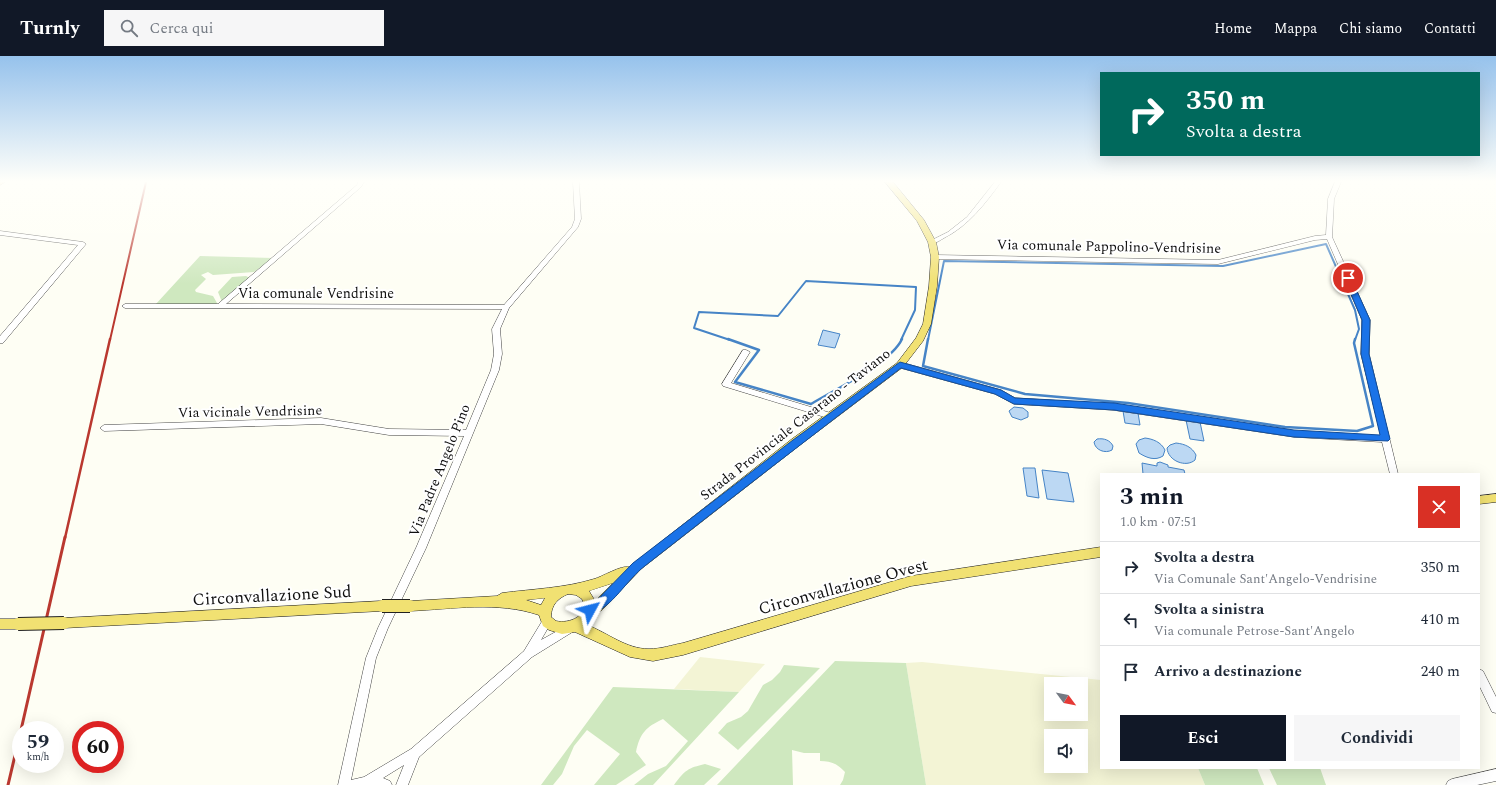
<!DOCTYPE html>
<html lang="it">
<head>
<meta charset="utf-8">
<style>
  :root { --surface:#fff; --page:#f6f6f7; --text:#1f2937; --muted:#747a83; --line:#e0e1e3; --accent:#111827 }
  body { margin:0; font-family:Spectral,serif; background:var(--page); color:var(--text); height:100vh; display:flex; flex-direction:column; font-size:15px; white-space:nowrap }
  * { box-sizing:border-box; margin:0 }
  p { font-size:13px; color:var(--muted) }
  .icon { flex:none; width:22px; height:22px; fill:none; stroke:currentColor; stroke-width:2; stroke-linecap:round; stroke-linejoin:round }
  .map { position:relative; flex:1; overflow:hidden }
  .drawer { position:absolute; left:1100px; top:417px; width:380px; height:296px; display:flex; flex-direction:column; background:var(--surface); border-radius:0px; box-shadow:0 4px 16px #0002 }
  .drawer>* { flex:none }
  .top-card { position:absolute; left:1100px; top:16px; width:380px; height:84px; border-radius:0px; box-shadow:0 4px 16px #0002; background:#00695c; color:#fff; overflow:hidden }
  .needle { width:26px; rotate:122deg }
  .fabs { position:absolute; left:1044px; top:621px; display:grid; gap:8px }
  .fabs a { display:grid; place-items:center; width:44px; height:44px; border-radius:0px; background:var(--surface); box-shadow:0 4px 16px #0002; font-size:20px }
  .speed { position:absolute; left:12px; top:665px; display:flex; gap:8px; font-size:20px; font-weight:700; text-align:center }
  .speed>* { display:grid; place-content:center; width:52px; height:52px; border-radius:50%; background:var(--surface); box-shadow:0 4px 16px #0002; line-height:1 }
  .speed small { font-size:10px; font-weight:400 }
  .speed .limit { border:6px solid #d22; background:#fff; color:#111 }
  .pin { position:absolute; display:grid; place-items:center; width:34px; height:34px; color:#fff; margin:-17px; border:2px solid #fff; border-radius:50%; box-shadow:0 1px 4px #0007 }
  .me { position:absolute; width:44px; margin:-22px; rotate:52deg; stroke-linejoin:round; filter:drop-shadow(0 0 3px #0008) }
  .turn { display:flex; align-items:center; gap:14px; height:84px; padding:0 20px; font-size:18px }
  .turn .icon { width:52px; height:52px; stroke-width:2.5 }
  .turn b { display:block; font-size:28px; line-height:34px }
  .round { display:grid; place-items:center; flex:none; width:42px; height:42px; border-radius:0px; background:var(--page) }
  .head { display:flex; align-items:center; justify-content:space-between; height:68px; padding:0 20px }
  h1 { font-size:24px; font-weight:700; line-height:30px; color:var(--accent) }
  .primary-button { display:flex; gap:8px; margin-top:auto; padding:8px 20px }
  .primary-button a { flex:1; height:46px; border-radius:0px; background:var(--accent); color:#fff; font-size:16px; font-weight:700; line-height:46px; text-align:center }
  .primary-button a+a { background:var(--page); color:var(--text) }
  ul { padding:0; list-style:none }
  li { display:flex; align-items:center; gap:12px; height:52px; padding:0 20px; border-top:1px solid var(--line) }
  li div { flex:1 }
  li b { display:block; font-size:15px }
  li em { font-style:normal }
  header { display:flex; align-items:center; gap:24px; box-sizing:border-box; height:56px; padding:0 20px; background:var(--accent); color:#fff }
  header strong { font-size:19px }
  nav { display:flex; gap:22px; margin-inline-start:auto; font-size:14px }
  .search { width:280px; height:36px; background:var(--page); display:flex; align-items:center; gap:10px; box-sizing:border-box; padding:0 14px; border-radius:0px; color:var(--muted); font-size:15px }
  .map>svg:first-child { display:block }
  .farmland { fill:#f3f4d5; fill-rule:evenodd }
  .green { fill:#cfe8bf }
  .water { fill:#bcd8f3; stroke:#4684c6 }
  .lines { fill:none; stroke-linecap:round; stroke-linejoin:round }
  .stream-far1 { stroke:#4684c6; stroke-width:2 }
  .stream { stroke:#4684c6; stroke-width:2.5 }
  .minor-casing { stroke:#434343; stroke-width:1 }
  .major-casing { stroke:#212121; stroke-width:1 }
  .minor { fill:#fff; fill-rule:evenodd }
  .major { fill:#f1e172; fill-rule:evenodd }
  .rail-far2 { stroke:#ba382f; stroke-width:2 }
  .rail-far1 { stroke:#ba382f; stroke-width:2.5 }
  .rail { stroke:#ba382f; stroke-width:3 }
  .major-bridge-casing { stroke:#212121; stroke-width:14; stroke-linecap:butt }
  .major-bridge { stroke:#f1e172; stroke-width:12 }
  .route { fill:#1a73e8; stroke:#114b97 }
  .labels { text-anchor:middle; stroke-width:4; stroke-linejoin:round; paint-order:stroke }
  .street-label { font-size:14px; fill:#101010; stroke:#fff }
  .near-street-label { font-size:17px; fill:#101010; stroke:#fff }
</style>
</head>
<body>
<header>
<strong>Turnly</strong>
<div class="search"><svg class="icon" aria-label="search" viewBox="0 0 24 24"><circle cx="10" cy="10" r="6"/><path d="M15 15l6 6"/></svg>Cerca qui</div>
<nav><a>Home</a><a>Mappa</a><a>Chi siamo</a><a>Contatti</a></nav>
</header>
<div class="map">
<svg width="1496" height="729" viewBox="0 0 1496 729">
  <rect width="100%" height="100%" fill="#fefef4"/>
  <path class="farmland" d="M700,601L765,608L739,636L674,633Z
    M922,606L1101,624V712H1198L1205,729H926L906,607ZM1051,628H1081V658H1051ZM1051,680H1081V710H1051Z"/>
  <path class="green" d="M200,200L274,202L254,216L213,219L208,216L201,219L206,223L195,234L196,236L213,240L217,247L216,249H155Z
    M246,220L250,222L222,246L218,236L232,221Z
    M835,605L906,607L926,729H840L843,724L845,716C837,708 832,705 820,705V697H804L792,694L793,729H717Z
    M784,609L820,612L738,694L718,677L727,667L741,661L748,655L763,629L772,624L780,616Z
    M613,631L739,636L653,729H634L648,718L666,710L688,685L663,663C646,671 640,677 636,696L646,709L616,729H594L620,698L587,674L574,690L562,718L553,729H541Z
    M705,708L721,713L704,729H674C685,714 688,712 705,708Z
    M1198,712H1257L1264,729H1205Z
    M1269,712H1320L1326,729H1277Z"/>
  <path class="water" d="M823,274L840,278L835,292L818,289Z
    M1014,351L1023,352L1028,356V361L1021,364L1012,361L1009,355Z
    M1123,355L1138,357L1140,369L1125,367Z
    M1186,364L1200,366L1204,385L1190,383Z
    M1145,382C1153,383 1161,386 1165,394L1163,400C1155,405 1147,402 1139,397L1136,388L1139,384Z
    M1097,383C1104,382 1110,384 1113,390L1112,394C1105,398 1095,394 1094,386Z
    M1176,387C1185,388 1192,391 1196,399L1195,404C1186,412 1168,405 1167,392L1170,389Z
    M1160,406L1168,409V411L1184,414L1185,418H1143L1142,407L1157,410V407Z
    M1023,412H1035L1039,442L1027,440Z
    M1042,414L1068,417L1074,446L1047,443Z"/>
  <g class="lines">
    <path class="stream-far1" d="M730,284L694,272L699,256L778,260L806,225L916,231L915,254L901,284
      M928,284L944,205L1223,210L1326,188L1355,254L1359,273L1355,284"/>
    <path class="stream" d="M728,283L759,294L735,326L811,348C834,334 891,307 902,283
      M928,283L923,310L1025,338L1128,347L1285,371L1357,375L1373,370L1354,287L1355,283"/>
    <g class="minor-casing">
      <path id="minor" d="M358,126H364L361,131L226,248L504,249L572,171L575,163L573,126H579L581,163L578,171L509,252L500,273L502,298L499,314L426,492L388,572L376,602L351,724L364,721L411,693L524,595L544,562L547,561L550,562L552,565L541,584L570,568L574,569L575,572L574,575L532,601L419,701L408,729H396L404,709L383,722L390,725L392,729H338L366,602L378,572L416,492L464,380L389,379L321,368L104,375L100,372L104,369L321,362L389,373L466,374L491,314L494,298L492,273L502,253L125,252L122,250L125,248H218L357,129Z
        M995,126H1001C985,148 968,170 944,182C939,185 935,188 930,187V185L948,176L967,161Z
        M1335,126H1341L1334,143L1332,181L1370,264L1369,298L1398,418H1390L1382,386L1294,381L1113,354L1014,348L995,338L897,311L896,309L900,306L1001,334L1015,342L1113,348L1294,375L1381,380L1361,298L1362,264L1327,183L1315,184L1218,208L935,203L932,201L935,199L1218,204L1315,180L1326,179L1328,143Z
        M0,175L83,186L86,188L3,287H0V280L78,189L0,179Z
        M743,294H746L750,296L731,327L834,358L835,360L834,362L831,363L723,330L722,328Z
        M1479,613L1483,615L1496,641V657L1492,656L1479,629Z
        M1496,713V725L1477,729H1446L1448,725L1452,723Z"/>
    </g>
    <g class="major-casing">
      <path id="major" d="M0,126H5L0,129Z
        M885,126H893L924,164L936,186L939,201L937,230L931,268L923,285L903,311L800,389L641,513L602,554L593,559L587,569C608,577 626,593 649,593C661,593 672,589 683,587L911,520L1101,491V501L911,530L683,599L653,605L630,601L575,576L562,578L549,574L543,570L539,559C497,545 453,553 410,555L406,554L404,550L406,546L410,545L497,540L502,537C533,533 565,532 594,523C602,521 621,509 629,511L792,383L897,307L916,282L923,268L929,230L931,201L928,186L917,165ZM613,527L595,545L589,535ZM568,538L576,539L582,543C590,560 569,568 556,565L551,561C551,549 558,542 568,538ZM545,542L541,549L526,544Z
        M1496,438V446L1479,448V440Z
        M382,545L386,546L388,550L386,554L382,555L64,572L60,571L58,567L60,563L64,562Z
        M0,563H18L22,564L24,568L22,572L18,573H0Z"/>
    </g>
    <use href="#minor" class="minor"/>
    <use href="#major" class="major"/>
    <path class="rail-far2" d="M110,284L146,126"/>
    <path class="rail-far1" d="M65,482L110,283"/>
    <path class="rail" d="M21,674L65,481
      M8,729L21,674"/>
    <g class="major-bridge-casing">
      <path id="major-bridge" d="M382,550H410
        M18,568L64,567"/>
    </g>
    <use href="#major-bridge" class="major-bridge"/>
  </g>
  <linearGradient id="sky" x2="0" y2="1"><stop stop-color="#96c2ec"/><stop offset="0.55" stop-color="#fffffa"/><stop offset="1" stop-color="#fffffa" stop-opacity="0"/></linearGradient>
  <rect width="1496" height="228" fill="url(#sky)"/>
  <path class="route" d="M1345,220H1348L1351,222L1370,264L1369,298L1390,383L1388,385L1294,381L1114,354L1014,348L995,338L901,312C815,377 730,443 646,509C626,524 613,551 590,559L586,558L584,554L586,551L594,547L633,507L793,384L900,306L1001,334L1015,342L1114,347L1294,374L1380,379L1361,298L1362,264L1344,222Z"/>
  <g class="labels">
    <g class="street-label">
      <text transform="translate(1109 190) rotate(1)" y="5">Via comunale Pappolino-Vendrisine</text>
      <text x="316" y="242">Via comunale Vendrisine</text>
      <text transform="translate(250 355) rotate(-1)" y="5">Via vicinale Vendrisine</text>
      <text transform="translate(795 368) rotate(-38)" y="5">Strada Provinciale Casarano - Taviano</text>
      <text transform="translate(439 414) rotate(-68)" y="5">Via Padre Angelo Pino</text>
    </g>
    <g class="near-street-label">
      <text transform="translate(843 530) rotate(-15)" y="6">Circonvallazione Ovest</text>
      <text transform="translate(272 539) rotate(-3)" y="6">Circonvallazione Sud</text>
    </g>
  </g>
</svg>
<div class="fabs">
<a><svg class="needle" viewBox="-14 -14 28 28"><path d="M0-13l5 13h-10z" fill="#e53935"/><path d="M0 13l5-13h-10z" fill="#747a83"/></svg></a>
<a><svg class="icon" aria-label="sound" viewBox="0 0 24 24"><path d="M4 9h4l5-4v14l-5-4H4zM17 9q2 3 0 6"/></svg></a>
</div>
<div class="speed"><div>59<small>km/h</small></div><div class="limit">60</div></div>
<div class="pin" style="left:1348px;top:222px;background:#d93025"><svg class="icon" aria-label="arrive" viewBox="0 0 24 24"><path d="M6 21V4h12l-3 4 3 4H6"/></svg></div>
<svg class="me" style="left:590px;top:554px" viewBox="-20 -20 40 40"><path d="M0-17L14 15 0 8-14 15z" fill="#1a73e8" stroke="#fff" stroke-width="4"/></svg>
<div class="top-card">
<div class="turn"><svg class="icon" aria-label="right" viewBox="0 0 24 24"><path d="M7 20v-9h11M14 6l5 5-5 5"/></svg><div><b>350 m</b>Svolta a destra</div></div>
</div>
<section class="drawer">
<div class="head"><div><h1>3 min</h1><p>1.0 km · 07:51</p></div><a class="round" style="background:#d93025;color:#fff"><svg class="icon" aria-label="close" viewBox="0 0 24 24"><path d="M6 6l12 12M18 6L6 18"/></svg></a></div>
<ul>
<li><svg class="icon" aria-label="right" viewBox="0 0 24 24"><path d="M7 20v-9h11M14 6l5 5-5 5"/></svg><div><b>Svolta a destra</b><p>Via Comunale Sant'Angelo-Vendrisine</p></div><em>350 m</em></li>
<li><svg class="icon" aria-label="left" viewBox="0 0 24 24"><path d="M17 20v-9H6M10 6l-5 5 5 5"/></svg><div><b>Svolta a sinistra</b><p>Via comunale Petrose-Sant'Angelo</p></div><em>410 m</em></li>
<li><svg class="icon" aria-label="arrive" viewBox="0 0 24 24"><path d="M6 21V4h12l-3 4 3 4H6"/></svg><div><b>Arrivo a destinazione</b></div><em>240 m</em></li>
</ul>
<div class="primary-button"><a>Esci</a><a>Condividi</a></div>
</section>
</div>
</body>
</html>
